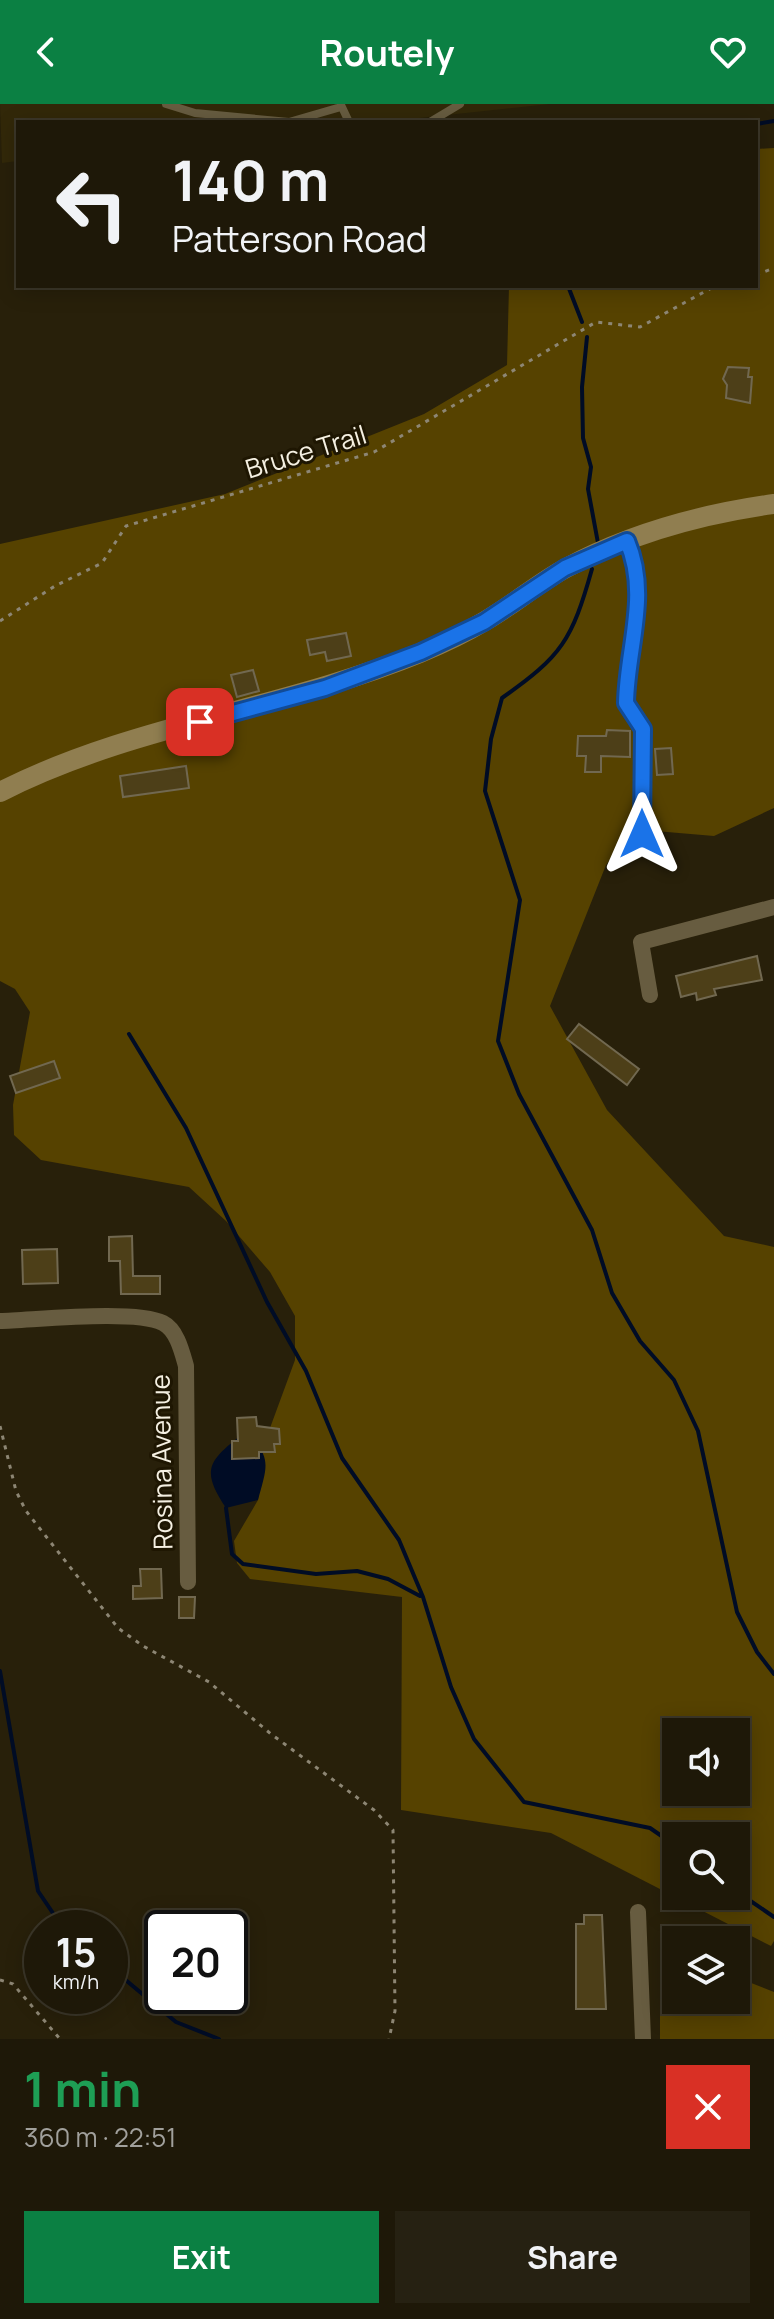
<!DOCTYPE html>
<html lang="en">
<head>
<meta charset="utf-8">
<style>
  :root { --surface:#1e1808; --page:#262112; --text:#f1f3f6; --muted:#a1a09c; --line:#3c3729; --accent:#0b8043 }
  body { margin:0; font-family:Manrope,sans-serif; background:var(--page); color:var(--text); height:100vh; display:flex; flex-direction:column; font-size:30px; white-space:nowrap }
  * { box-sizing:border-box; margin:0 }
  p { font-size:26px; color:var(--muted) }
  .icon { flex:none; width:44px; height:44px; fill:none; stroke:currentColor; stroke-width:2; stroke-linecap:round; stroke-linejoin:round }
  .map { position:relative; height:1935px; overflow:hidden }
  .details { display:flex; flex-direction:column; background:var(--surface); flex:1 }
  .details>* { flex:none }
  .banner { position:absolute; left:16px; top:16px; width:742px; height:168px; border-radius:0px; box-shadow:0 4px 20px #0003,0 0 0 2px var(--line); background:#1e1808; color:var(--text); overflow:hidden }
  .buttons { position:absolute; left:662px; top:1614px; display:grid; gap:16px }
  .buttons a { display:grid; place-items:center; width:88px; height:88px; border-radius:0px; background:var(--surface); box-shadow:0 4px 20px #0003,0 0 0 2px var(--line); font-size:40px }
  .speed { position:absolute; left:24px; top:1806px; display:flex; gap:16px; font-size:40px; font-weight:700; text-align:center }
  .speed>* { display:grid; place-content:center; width:104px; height:104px; border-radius:50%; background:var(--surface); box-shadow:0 4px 20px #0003,0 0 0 2px var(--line); line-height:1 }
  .speed small { font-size:20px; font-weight:400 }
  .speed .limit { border:4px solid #111; border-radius:12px; background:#fff; color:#111 }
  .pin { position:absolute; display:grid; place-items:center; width:68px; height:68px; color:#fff; margin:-34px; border-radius:16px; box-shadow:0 4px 12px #0006 }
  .me { position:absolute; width:88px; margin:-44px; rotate:0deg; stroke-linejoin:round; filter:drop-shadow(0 0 6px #0008) }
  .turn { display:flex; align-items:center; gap:28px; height:168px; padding:0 24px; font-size:36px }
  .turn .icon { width:104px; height:104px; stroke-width:2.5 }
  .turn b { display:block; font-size:56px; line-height:68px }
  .round { display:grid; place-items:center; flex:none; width:84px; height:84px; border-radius:0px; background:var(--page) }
  .overview { display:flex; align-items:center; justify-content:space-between; height:136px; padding:0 24px }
  h1 { font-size:48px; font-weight:700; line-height:60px; color:#1e9e55 }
  .button { display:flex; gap:16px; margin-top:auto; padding:16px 24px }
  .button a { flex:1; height:92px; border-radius:0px; background:var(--accent); color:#fff; font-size:32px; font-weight:700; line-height:92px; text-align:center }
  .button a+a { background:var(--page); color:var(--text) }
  header { display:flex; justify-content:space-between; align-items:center; height:104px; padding:0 24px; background:var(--accent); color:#fff; font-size:36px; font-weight:700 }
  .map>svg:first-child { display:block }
  .built { fill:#322809 }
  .green { fill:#564200; fill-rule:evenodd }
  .water { fill:#000c25 }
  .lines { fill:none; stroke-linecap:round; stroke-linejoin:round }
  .stream { stroke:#000c25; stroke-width:4 }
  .building { fill:#4d3f18; stroke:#716850; stroke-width:2 }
  .path { stroke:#8d8674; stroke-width:3; stroke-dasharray:4 6; stroke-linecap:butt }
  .lane { stroke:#675c40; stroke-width:8 }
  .street { stroke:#675c40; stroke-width:16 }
  .secondary { stroke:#907e50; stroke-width:20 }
  .route-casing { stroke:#114b97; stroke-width:20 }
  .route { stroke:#1a73e8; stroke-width:14 }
  .labels { text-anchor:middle; stroke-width:6; stroke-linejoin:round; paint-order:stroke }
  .street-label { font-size:26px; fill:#f5f0e2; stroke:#1e1602 }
</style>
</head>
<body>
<header><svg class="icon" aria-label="back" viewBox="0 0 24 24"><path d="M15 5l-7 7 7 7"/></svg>Routely<svg class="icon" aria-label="heart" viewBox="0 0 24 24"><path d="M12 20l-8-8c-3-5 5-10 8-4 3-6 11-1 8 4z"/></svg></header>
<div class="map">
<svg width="774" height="1935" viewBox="0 0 774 1935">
  <rect width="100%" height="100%" fill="#28200a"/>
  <path class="built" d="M0,0H550L382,18H18V57L2,59Z"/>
  <path class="green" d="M774,44V704L714,732L632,725L606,761L550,902L607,1006L724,1132L774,1143V1837L771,1842L551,1729L401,1706L402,1493L250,1475L237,1459L234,1437L258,1396L263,1343L295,1256V1212L270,1168L226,1117L189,1083L41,1056L14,1031L13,1001L30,908L15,885L0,877V440L225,390L424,310L507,261L509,182H756V45ZM676,1628H736V1688H676ZM676,1732H736V1792H676Z
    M676,1853V1896H736V1873L774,1888V1935H660V1873L670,1867Z"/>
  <path class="water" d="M245,1328C273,1353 267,1362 258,1396L226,1404C199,1364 210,1356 245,1328Z"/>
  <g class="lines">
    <path class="stream" d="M756,20L774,17
      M568,182L582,218
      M587,233L582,283L583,334L591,363L588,385L598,439
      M592,465C572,536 562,552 502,594L491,635L485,687L520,796L498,937L519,990L592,1126L612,1189L640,1237L674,1276L698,1327L737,1508L757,1548L774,1570
      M129,930L186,1024L267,1198L306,1267L342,1354L399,1436L423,1493L451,1583L474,1635L524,1698L650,1724L676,1742
      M226,1404L232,1450L243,1460L316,1470L357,1467L388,1475L420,1492
      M0,1567L38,1787L63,1824
      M736,1787L774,1813
      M110,1863L176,1918L219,1935"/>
  </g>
  <path class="building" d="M728,263L749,264L748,273H752L750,299L726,294L727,281L723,275Z
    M346,529L351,552L327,557L325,548L310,551L307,536Z
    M253,566L259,587L237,593L231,571Z
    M607,626L630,627V653L601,652V668H585L586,652H577L578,632H606Z
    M671,644L673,670L657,671L655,645Z
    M186,662L189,684L123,693L120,672Z
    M757,852L762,876L714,885L716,891L697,896L696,889L681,893L676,872Z
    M579,920L639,965L627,981L567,935Z
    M54,957L60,974L16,989L10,972Z
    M132,1132L133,1172H160V1190H121L120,1157H109V1133Z
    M57,1145L58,1179L23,1180L22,1146Z
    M256,1313L257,1322L279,1325L280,1340H274L275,1348H259V1354L232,1355V1337H238L237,1314Z
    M140,1465H161L162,1494L133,1495V1482H141Z
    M179,1493H195L194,1514H179Z
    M584,1811H602L606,1905H576V1820H584Z"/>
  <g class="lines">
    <path class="path" d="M756,171L774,164
      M0,517L55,482L102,459L126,422L374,348L596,218L640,223L715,182
      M0,1322L16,1387L26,1407L118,1524L143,1542L209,1578L271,1630L374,1706L393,1726L395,1907L389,1935
      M0,1876L13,1880L60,1935"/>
    <path class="lane" d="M166,0L195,9L289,18L341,3
      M341,1L349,18
      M430,18L460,0
      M627,437C650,491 627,544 626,599L643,625L642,730"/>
    <path class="street" d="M650,891L641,838L774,803
      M0,1217C36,1216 135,1205 163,1219C177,1226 182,1248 186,1262L188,1478
      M638,1808L643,1935"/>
    <path class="secondary" d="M0,688C131,621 283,605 420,549C442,540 465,529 485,517C513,501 538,479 566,464C631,429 702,410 774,400"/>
  </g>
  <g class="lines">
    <g class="route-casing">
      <path id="route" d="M200,618L325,584L421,548L484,518L565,464L627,437C650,491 627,543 626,599L643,625L642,730"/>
    </g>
    <use href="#route" class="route"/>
  </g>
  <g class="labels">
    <g class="street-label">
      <text transform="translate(306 348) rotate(-17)" y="9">Bruce Trail</text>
      <text transform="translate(162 1358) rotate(-91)" y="9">Rosina Avenue</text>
    </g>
  </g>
</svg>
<div class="buttons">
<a><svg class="icon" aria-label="sound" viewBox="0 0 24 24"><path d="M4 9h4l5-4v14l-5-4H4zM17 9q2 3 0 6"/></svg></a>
<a><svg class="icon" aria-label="search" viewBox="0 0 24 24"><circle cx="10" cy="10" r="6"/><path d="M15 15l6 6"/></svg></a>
<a><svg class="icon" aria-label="layers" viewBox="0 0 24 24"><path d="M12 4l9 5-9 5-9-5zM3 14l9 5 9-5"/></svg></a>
</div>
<div class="speed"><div>15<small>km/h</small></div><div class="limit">20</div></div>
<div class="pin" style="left:200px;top:618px;background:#d93025"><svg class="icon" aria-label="arrive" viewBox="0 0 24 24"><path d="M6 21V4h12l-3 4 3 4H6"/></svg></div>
<svg class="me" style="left:642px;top:730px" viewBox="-20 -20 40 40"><path d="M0-17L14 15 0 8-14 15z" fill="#1a73e8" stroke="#fff" stroke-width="4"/></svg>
<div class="banner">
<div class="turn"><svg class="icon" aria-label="left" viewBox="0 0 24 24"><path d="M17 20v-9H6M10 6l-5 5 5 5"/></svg><div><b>140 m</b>Patterson Road</div></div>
</div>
</div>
<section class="details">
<div class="overview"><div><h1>1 min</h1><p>360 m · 22:51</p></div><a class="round" style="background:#d93025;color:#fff"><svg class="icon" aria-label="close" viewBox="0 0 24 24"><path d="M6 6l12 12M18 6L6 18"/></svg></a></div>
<div class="button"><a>Exit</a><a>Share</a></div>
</section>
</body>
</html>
